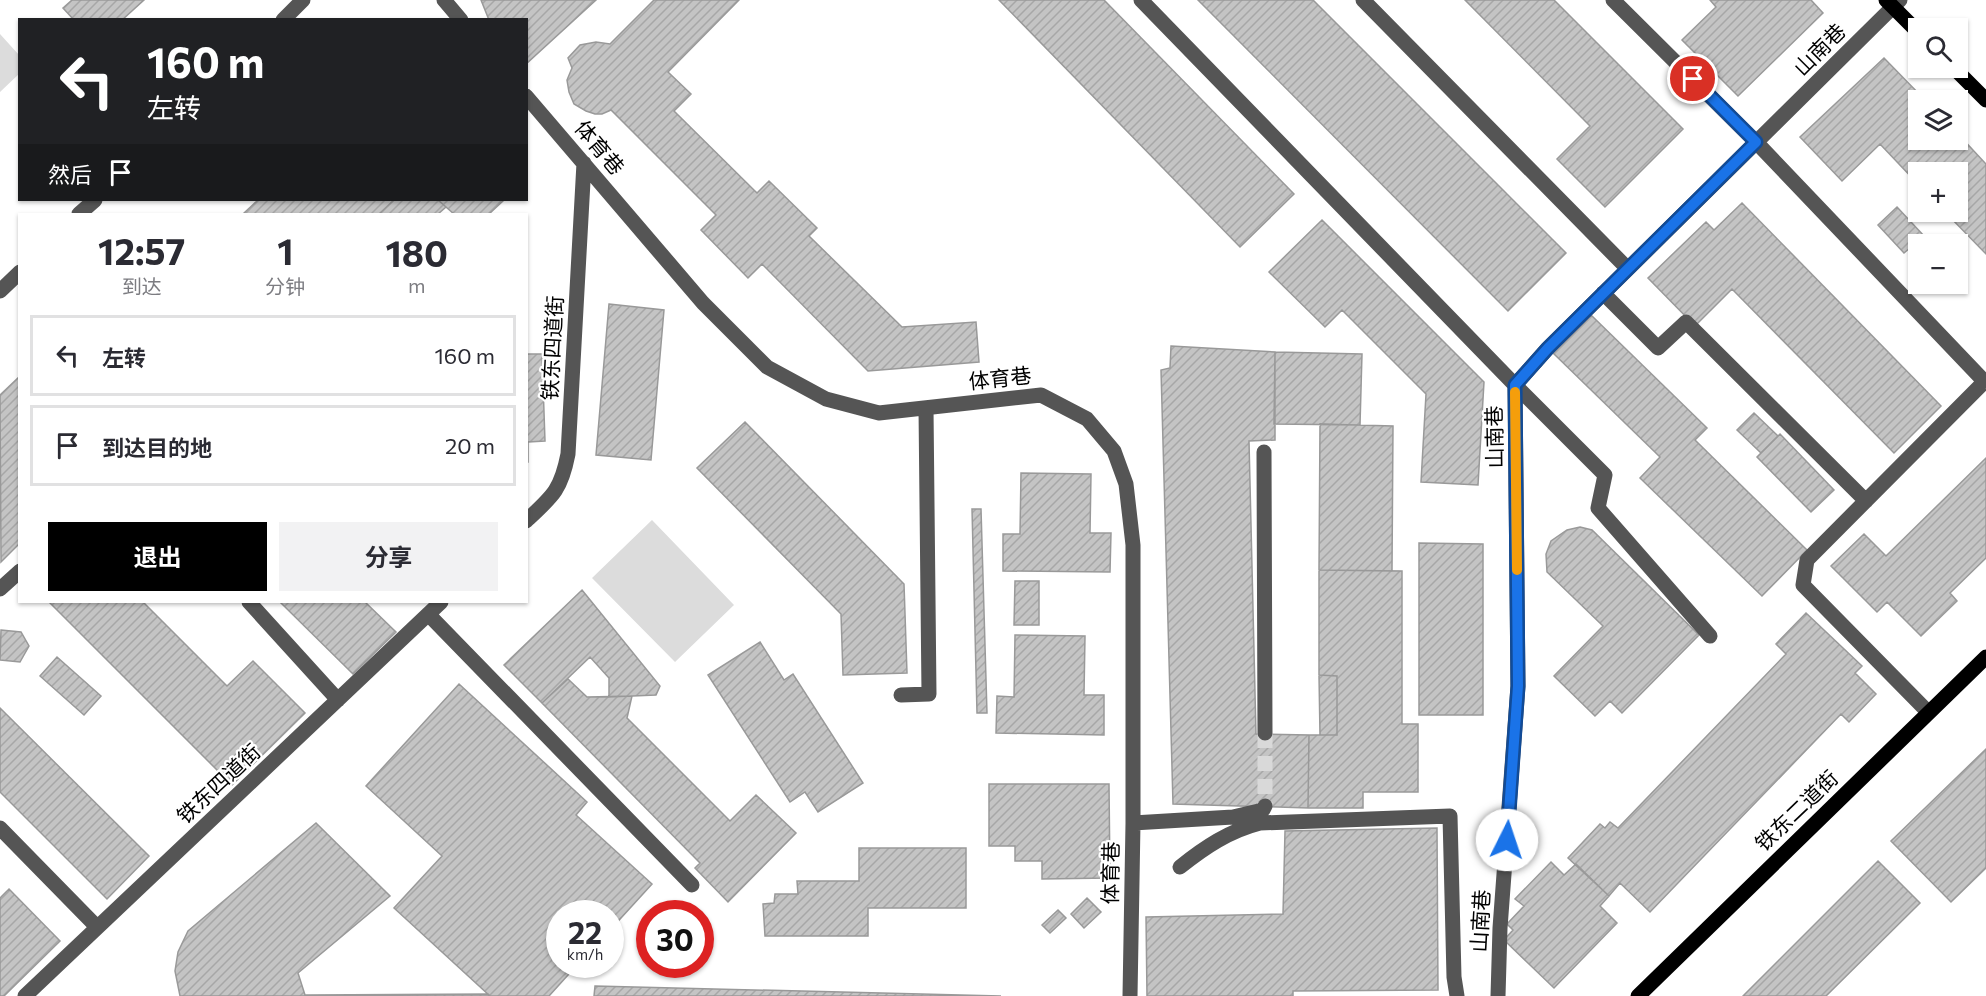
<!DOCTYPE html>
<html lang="zh">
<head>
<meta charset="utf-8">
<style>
  :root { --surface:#fff; --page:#f2f2f3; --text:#2b2b33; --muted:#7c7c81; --line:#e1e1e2; --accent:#000 }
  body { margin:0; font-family:Commissioner,"Noto Sans SC",sans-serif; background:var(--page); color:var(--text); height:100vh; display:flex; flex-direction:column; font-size:22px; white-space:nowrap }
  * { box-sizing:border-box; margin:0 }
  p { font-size:20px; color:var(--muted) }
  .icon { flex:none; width:33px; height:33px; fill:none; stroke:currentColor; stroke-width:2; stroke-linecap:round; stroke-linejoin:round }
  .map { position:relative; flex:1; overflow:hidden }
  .panel { position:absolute; left:18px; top:213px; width:510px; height:390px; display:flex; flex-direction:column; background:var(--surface); border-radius:0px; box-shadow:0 2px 4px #0004 }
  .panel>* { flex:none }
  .hud { position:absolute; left:18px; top:18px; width:510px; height:183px; border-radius:0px; box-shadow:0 2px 4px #0004; background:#202124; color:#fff; overflow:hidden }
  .fabs { position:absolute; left:1908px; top:18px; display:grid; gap:12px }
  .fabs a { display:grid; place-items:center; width:60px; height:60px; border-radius:0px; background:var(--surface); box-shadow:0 2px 4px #0004; font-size:30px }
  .speed { position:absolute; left:546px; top:900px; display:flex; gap:12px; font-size:30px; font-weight:700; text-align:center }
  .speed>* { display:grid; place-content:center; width:78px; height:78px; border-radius:50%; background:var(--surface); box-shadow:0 2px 4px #0004; line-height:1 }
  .speed small { font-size:15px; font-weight:400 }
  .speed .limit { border:9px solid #d22; background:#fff; color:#111 }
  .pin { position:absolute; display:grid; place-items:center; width:51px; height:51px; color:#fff; margin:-26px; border:3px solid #fff; border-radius:50%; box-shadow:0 2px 6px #0007 }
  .me { position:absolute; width:66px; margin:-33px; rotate:4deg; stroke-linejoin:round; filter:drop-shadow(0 0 4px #0008) }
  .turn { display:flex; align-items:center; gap:21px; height:126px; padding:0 30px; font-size:27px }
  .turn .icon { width:78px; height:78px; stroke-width:2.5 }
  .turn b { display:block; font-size:42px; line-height:51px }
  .then { display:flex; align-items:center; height:57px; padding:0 30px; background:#0003; gap:12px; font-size:22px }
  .eta { display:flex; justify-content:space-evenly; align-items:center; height:102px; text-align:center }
  .eta b { font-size:36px; font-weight:700; line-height:42px }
  .button { display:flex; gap:12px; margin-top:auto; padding:12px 30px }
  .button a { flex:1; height:69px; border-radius:0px; background:var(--accent); color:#fff; font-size:24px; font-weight:700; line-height:69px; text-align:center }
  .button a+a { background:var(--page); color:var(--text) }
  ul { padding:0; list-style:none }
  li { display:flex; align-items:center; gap:18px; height:81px; margin:0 12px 9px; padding:0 18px; border:3px solid var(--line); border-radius:0px }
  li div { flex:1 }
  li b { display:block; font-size:22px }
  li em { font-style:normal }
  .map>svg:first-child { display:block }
  .pitch { fill:#dcdcdc }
  .building { fill:url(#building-hatch); stroke:#999; stroke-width:1.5 }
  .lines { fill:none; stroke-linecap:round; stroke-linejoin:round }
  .minor-tunnel { stroke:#d9d9d9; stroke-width:15; stroke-dasharray:15 8; stroke-linecap:butt }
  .minor { stroke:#555; stroke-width:15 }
  .major { stroke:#000; stroke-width:15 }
  .route-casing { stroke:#114b97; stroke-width:15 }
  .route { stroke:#1a73e8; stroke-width:10 }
  .slow { stroke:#f59e0b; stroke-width:10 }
  .labels { text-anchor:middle; stroke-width:4.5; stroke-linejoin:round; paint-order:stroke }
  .street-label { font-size:21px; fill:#000; stroke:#fff }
</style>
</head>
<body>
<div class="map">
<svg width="1986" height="996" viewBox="0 0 1986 996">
  <defs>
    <pattern id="building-hatch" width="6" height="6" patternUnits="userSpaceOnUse" patternTransform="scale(1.5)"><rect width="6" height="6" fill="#c4c4c4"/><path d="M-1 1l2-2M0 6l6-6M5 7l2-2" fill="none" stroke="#a7a7a7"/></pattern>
  </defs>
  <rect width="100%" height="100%" fill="#fff"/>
  <path class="pitch" d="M0,34L19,55L20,73L0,92Z
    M652,520L734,605L675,662L592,578Z"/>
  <path class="building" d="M72,0H144L122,20H74L63,8Z
    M481,0H596L526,64V20H489Z
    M654,0H739L668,72L691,94L674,111L757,193L769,181L817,228L809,236L902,327L976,322L979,362L868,371L762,264L748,278L701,230L716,215L611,110L602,114H595L586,111L574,104L569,92L567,80L572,68L568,58L580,45L596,42L610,44Z
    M999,0H1104L1294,194L1240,247Z
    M1198,0H1313L1566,253L1508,311Z
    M1465,0H1554L1683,129L1605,207L1557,159L1590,126Z
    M1710,0H1811L1823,13L1738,96L1682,40L1716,7Z
    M1884,58L1925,100H1918V140H1958V134L1986,164V254L1945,212H1958V172H1918V184L1880,144L1842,181L1800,137Z
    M258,200H394L379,214H243Z
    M394,200H438L446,207L438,214H379Z
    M438,200H504L489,214H454Z
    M1742,203L1941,406L1894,453L1732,289L1695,326L1648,278L1706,222L1714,230Z
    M1897,207L1924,236L1904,253L1878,225Z
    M1322,220L1484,382L1478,485L1421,482L1426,394L1342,310L1325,327L1269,272Z
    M609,304L664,310L651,460L596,455Z
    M1591,315L1707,428L1695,440L1807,550L1762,596L1640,478L1660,457L1553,353Z
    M1171,346L1275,352V440L1249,441L1256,734L1309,735L1308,808L1173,804L1161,370L1170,368Z
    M1275,352L1362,354L1360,425L1274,424Z
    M526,354H542L545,441L528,442V462H526Z
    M20,376V543L1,562L0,395Z
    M1754,413L1778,436L1761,453L1737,430Z
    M745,422L904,584L907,673L843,675L841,614L697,468Z
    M1320,424L1393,426L1392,571L1319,570Z
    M1780,434L1834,490L1811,512L1757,457Z
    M1986,458V558L1950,593L1957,601L1921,636L1887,602L1877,612L1831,566L1864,534L1886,556Z
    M1021,473L1091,474L1090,533H1111L1110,572L1003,571V534H1020Z
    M972,509H981L987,713H977Z
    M1580,527L1592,530L1699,635L1622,713L1610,701L1595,716L1554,676L1603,626L1547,572L1546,554L1551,541L1567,530Z
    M1419,543L1483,544V715H1419Z
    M1319,570L1402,571V724H1418V792H1363V808H1308L1309,735H1337V676L1319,675Z
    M1015,581H1039V625H1014Z
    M582,590L660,686L656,695L609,697V678L590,657L542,703L504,665Z
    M49,602H143L227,686L253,661L305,713L232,785Z
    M280,602H365L396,632L353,674Z
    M1806,613L1862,666L1855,673L1876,694L1849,722L1841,714L1650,912L1620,883L1609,896L1568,858L1600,824L1605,828L1610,822L1618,828L1786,654L1776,644Z
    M1,630L21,632L29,646L20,662L0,660Z
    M1015,635L1085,636L1084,695H1104V735L996,733L997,696L1014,697Z
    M760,642L784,680L793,674L863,783L818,812L805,792L790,802L708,675Z
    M57,657L101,696L84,715L40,676Z
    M1319,675L1337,676V735H1320Z
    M568,679L587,697L632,696L627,718L730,821L756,795L796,833L728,902L695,868L700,863L542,703Z
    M459,684L587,802L576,815L652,884L610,930V914H560V964H578L549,996H490L394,908L442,856L366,786Z
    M0,708L149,856L107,899L0,792Z
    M1986,749V868L1951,902L1891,841Z
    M989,784H1109L1110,878L1042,879V861H1015V846H989Z
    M316,823L390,896L298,973L305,995L488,994L490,996H180L175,971L178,952L188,931Z
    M1437,828L1438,990L1293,991V996H1147L1146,917L1283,914L1285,831Z
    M859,848H966V908H868V936H765L763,904L774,903L775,894H798L797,881H859Z
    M1878,861L1920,903L1826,996H1743Z
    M1551,862L1564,875L1576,864L1609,896L1600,906L1617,923L1554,988L1504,940L1513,930L1507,924L1524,906L1515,899Z
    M9,889L60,941L4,996H0V898Z
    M1087,898L1101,912L1084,928L1071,914Z
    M1058,910L1066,918L1050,933L1042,925Z
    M595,986L1001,996H594Z"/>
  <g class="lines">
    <path class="minor-tunnel" d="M1265,733V806"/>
    <path class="minor" d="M444,0L461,20
      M1141,0L1515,385L1605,475L1598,508L1710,636
      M1363,0L1628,269
      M1613,0L1756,142L1984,381
      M283,20L303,0
      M526,96L703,303L767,367L826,399L879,413L1041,395L1087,419L1114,451L1126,484L1133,545V823L1130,996
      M79,214L95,200
      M0,291L20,272
      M1603,293L1658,348L1686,322L1866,501
      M1264,452L1265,733
      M526,521C553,496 561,490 568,454L584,163
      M0,589L20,571
      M249,602L338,700
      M428,614L692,885
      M901,695L929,694L926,408
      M1928,712L1803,585L1807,560L1986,380
      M1133,823L1233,817L1263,810L1265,806
      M0,828L97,927
      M1180,867C1205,847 1229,831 1260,823L1450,816L1454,977L1457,996
      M25,996L441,602
      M1498,996L1500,928L1518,686L1515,385L1548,348L1900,0"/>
    <path class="major" d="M1886,0L1918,32
      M1954,68L1986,100
      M1638,996L1986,657"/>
  </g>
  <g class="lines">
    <g class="route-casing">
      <path id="route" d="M1507,840L1518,686L1515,385L1548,348L1756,142L1693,79"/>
    </g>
    <use href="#route" class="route"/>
    <path class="slow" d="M1515,392L1517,570"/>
  </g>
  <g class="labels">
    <g class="street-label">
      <text transform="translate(1820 50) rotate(-45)" y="7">山南巷</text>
      <text transform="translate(599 148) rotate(50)" y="7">体育巷</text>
      <text transform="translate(553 348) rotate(-87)" y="7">铁东四道街</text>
      <text transform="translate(1000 379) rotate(-6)" y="7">体育巷</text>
      <text transform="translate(1495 437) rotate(-91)" y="7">山南巷</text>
      <text transform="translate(219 784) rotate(-43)" y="7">铁东四道街</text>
      <text transform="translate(1797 811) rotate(-44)" y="7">铁东二道街</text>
      <text transform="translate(1111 873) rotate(-89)" y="7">体育巷</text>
      <text transform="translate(1481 921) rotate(-87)" y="7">山南巷</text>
    </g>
  </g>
</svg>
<div class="fabs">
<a><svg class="icon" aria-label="search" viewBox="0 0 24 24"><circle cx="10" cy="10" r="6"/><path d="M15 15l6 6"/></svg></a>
<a><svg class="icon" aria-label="layers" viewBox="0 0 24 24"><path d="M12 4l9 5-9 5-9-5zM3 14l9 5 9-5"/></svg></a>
<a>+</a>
<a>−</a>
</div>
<div class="speed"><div>22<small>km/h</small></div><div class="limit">30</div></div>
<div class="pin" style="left:1693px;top:79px;background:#d93025"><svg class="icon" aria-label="arrive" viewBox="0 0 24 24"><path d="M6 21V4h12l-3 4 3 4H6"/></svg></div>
<svg class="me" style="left:1507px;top:840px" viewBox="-20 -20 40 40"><circle r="19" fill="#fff"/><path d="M0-13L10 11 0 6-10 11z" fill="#1a73e8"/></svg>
<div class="hud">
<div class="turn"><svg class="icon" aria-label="left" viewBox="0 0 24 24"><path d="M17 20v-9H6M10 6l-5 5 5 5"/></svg><div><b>160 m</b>左转</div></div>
<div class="then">然后<svg class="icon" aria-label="arrive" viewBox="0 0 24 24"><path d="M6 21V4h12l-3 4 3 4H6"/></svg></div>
</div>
<section class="panel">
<div class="eta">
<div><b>12:57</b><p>到达</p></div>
<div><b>1</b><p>分钟</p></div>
<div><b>180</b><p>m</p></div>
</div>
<ul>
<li><svg class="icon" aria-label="left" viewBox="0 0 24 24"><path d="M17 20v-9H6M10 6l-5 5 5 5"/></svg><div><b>左转</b></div><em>160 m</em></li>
<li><svg class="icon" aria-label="arrive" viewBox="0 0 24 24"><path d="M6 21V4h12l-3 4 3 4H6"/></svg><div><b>到达目的地</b></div><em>20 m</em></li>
</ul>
<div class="button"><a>退出</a><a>分享</a></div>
</section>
</div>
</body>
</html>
